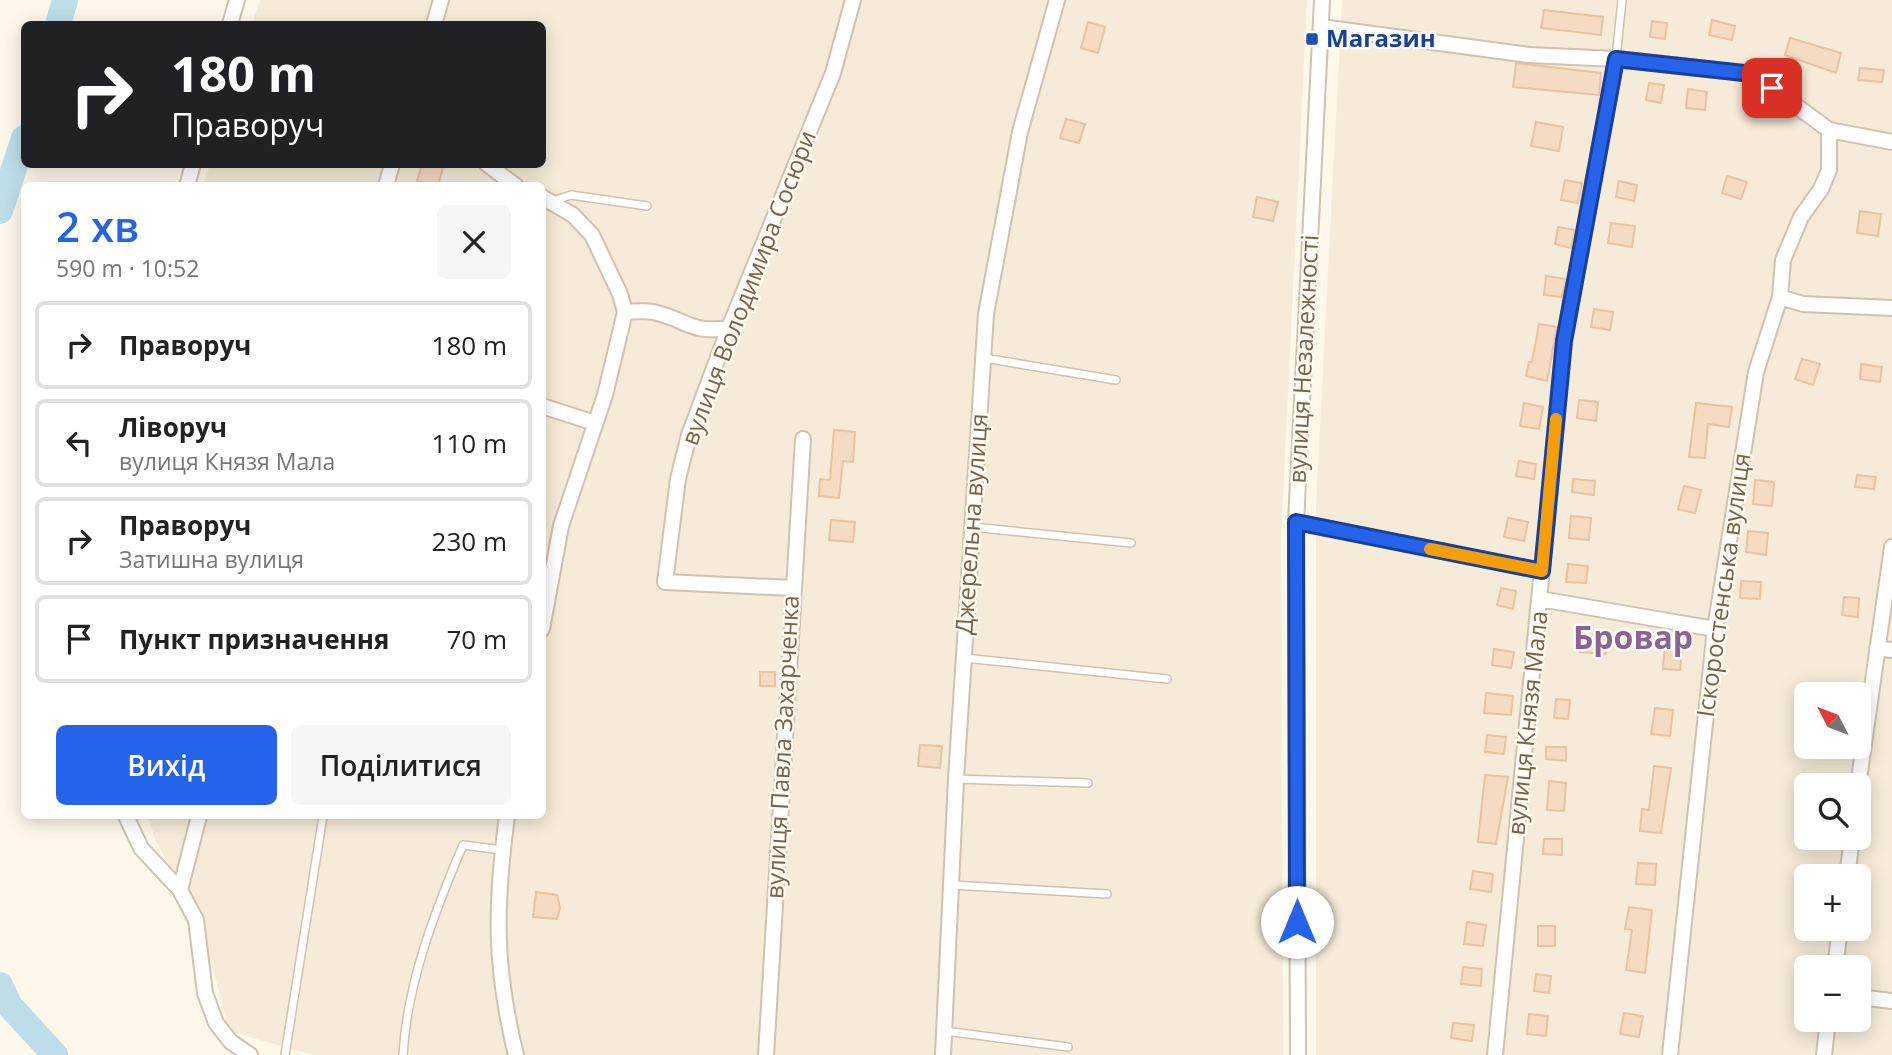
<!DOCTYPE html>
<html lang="uk">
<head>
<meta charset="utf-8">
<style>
  :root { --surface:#fff; --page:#f6f6f6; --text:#222; --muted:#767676; --line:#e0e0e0; --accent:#2563eb }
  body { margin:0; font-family:"Open Sans",sans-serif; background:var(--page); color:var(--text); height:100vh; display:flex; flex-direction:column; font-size:26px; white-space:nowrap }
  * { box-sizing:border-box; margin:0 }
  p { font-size:23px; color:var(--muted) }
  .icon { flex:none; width:38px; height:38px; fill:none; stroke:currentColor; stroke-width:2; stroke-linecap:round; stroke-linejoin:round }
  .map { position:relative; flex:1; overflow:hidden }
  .sheet { position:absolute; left:21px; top:182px; width:525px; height:637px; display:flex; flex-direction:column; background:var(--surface); border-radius:10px; box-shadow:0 4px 18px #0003 }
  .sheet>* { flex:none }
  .top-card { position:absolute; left:21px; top:21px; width:525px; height:147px; border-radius:10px; box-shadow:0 4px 18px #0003; background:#202124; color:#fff; overflow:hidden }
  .needle { width:46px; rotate:312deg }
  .controls { position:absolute; left:1794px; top:682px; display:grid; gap:14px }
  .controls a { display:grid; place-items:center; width:77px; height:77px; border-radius:10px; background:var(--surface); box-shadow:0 4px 18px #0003; font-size:35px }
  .pin { position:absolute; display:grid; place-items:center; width:60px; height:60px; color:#fff; margin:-30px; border-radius:14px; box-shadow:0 4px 10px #0006 }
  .me { position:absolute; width:77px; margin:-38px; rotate:0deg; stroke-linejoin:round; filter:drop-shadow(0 0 5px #0008) }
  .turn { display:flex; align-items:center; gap:24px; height:147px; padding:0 35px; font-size:32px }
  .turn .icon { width:91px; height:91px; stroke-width:2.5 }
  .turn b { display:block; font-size:49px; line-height:60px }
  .round { display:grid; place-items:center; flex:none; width:74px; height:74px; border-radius:10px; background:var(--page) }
  .headline { display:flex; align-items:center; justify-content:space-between; height:119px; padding:0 35px }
  h1 { font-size:42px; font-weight:600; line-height:52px; color:var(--accent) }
  .primary-button { display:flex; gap:14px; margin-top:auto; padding:14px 35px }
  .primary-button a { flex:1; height:80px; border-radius:10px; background:var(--accent); color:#fff; font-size:28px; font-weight:600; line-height:80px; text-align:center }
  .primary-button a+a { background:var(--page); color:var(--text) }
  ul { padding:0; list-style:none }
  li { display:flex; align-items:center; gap:21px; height:88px; margin:0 14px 10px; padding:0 21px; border:4px solid var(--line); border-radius:10px }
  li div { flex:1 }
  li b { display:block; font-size:26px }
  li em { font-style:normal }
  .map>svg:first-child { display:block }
  .residential { fill:#f5ebd8; fill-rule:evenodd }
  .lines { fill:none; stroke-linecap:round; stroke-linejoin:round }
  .river { stroke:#bddde8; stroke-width:26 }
  .building { fill:#f4dbc1; stroke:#e7c3a1; stroke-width:2 }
  .service-casing { stroke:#d1c1ae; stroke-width:10 }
  .minor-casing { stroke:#d1c1ae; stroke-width:18 }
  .service { stroke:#fff; stroke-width:7 }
  .minor { stroke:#fff; stroke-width:14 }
  .route-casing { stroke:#184099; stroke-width:18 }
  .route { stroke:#2563eb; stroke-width:12 }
  .slow { stroke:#f59e0b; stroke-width:12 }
  .transit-dot { fill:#1a4fb4; stroke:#fffbf1; stroke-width:2.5 }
  .labels { text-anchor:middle; stroke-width:5; stroke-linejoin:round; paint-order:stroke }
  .transit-label { font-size:24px; font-weight:bold; fill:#164399; stroke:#fffbf1; text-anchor:start }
  .street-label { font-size:24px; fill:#7a614c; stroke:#fffbf1 }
  .district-label { font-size:32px; font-weight:bold; fill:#8b6495; stroke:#fffbf1 }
</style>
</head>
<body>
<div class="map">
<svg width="1892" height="1055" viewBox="0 0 1892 1055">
  <rect width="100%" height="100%" fill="#fdf8ea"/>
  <path class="residential" d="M260,0H1307L1281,538L1283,1055H313L229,1031L200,918L156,842L148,816H542V186L203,185L210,165L542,164V24H252Z
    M1342,0H1892V1055H1316V506ZM1806,695H1858V747H1806ZM1806,786H1858V838H1806ZM1806,877H1858V929H1806ZM1806,968H1858V1020H1806Z"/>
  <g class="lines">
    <path class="river" d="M58,24L65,0
      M0,211L24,138
      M0,985L10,1006L55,1055"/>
  </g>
  <path class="building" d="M1544,10L1603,17L1601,35L1541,28Z
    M1712,20L1735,26L1732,40L1709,35Z
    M1652,21L1667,23L1665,39L1650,37Z
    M1088,22L1105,27L1098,53L1081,48Z
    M1790,38L1841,53L1836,73L1785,55Z
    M1516,63L1601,73L1599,95L1513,87Z
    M1860,68L1884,70L1882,82L1858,80Z
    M1649,83L1664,85L1661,103L1646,100Z
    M1688,89L1707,92L1705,110L1686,108Z
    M1066,119L1085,124L1079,143L1060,138Z
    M1536,122L1563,127L1559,151L1531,146Z
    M422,164H444L438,186L417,181Z
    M1727,176L1747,182L1741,199L1722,193Z
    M1565,180L1582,183L1578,203L1561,200Z
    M1619,181L1637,185L1634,201L1616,197Z
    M1257,197L1278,202L1273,221L1253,217Z
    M1860,211L1881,214L1878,236L1857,233Z
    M1611,223L1635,226L1632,247L1608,243Z
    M1558,227L1575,230L1571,248L1555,244Z
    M1546,276L1566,279L1562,297L1544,295Z
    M1594,309L1613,312L1610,330L1591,327Z
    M1539,324L1557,327L1547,381L1526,376L1529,362H1532Z
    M1802,359L1820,364L1813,385L1795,379Z
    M1861,364L1882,367L1880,382L1860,379Z
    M1579,400L1598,402L1596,421L1577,418Z
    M1524,403L1543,407L1539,429L1520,426Z
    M1696,403L1732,407L1729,427L1708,424L1705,458L1689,457Z
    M834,430L855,432L853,462L843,461L839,498L819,496L820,479L830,480Z
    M1519,461L1536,464L1534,479L1516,476Z
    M1857,475L1876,477L1874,489L1855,487Z
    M1573,479L1595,481L1594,495L1572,492Z
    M1755,480L1774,482L1772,506L1753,504Z
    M1684,486L1701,490L1695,513L1678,509Z
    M1571,516L1591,518L1589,540L1569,538Z
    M1508,518L1528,522L1524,541L1504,537Z
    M831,520L855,522L853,542L829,540Z
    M1748,531L1768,533L1766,555L1746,552Z
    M1568,564L1588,566L1586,583L1566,582Z
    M1741,581L1761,582L1760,599L1740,598Z
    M1501,588L1516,591L1513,609L1497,605Z
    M1844,597L1859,598L1858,617L1842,615Z
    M1582,630L1608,632L1606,654L1580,652Z
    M1665,643L1683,644L1680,670L1663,669Z
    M1494,649L1514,652L1511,668L1492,665Z
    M760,672H775V686H760Z
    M1486,693L1513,696L1511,715L1484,713Z
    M1556,699L1570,700L1568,719L1554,718Z
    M1655,708L1673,710L1670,736L1651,734Z
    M1487,735L1506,737L1504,754L1485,752Z
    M920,745L942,746L940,768L918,766Z
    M1546,747H1566V761L1546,759Z
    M1654,766L1671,768L1661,833L1640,831L1642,809L1649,810Z
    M1485,775L1508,777L1496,844L1478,842Z
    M1549,781L1566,783L1564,811L1547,810Z
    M1544,839H1562V855L1543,854Z
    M1638,863L1656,864L1655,885L1636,884Z
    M1473,871L1493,874L1491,892L1470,889Z
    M536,892L557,895L560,908L557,919L533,917Z
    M1629,907L1652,910L1645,973L1626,970L1632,930L1625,929Z
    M1467,922L1486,925L1483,946L1464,944Z
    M1538,926H1555V946H1538Z
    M1463,967L1482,969L1481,986L1461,984Z
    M1536,974L1551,976L1549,993L1534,991Z
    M1624,1013L1643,1016L1639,1037L1620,1034Z
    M1529,1014L1548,1016L1546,1036L1527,1034Z
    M1453,1023L1474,1025L1472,1041L1451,1038Z"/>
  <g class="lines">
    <g class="service-casing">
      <path id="service" d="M1616,58L1622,0
        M553,201L571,195L647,206
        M984,358L1116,380
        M972,527L1131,543
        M964,658L1167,679
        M956,779L1088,783
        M951,885L1107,894
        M945,1031L1068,1047
        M285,1055L323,816
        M403,1055C407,983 435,911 463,845L502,850"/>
    </g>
    <g class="minor-casing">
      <path id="minor" d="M230,24L237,0
        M434,24L441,0
        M1321,27L1529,55L1616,59L1753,74L1829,130L1892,142
        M487,164L516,186
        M187,186L193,164
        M386,186L392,164
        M542,197L573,215L592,235L620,294L625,312L605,395L561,526L542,629
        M1780,297L1803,304L1892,308
        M625,312C633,312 644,310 653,312C686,319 690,334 729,328
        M542,406L595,423
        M1296,522L1542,571
        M793,588L665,582L678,479L689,435L729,328L833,73L853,0
        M1540,599L1715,629
        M1877,648L1892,650
        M1858,786L1892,547
        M126,816L141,848L180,890L196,920L205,993L216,1023L231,1042L250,1055
        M507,816C495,906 494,966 516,1055
        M1847,877L1852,838
        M180,890L199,816
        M1835,968L1840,929
        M1858,997L1892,1001
        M766,1055L803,439
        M943,1055L956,779L986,314L1020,132L1057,0
        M1298,1055L1296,522L1322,0
        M1495,1055L1564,341L1616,59
        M1670,1055L1715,629L1756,372L1780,297L1783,260L1801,217L1821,189L1829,170V130
        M1824,1055L1828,1020"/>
    </g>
    <use href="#service" class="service"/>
    <use href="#minor" class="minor"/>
  </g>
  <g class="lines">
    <g class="route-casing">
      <path id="route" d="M1297,922L1296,522L1542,571L1564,341L1616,59L1753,74L1772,88"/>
    </g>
    <use href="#route" class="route"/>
    <path class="slow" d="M1430,549L1542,571L1556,419"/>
  </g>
  <rect class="transit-dot" x="1305" y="32" width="14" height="14" rx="3.5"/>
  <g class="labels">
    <g class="transit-label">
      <text x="1326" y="47">Магазин</text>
    </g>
    <g class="street-label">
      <text transform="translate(749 288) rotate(-69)" y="8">вулиця Володимира Сосюри</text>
      <text transform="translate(1304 359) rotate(-87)" y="8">вулиця Незалежності</text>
      <text transform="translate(972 524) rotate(-86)" y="8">Джерельна вулиця</text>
      <text transform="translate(1724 585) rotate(-82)" y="8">Іскоростенська вулиця</text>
      <text transform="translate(1528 723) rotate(-84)" y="8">вулиця Князя Мала</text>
      <text transform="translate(783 747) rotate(-87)" y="8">вулиця Павла Захарченка</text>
    </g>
    <g class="district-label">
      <text x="1633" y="649">Бровар</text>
    </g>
  </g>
</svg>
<div class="controls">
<a><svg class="needle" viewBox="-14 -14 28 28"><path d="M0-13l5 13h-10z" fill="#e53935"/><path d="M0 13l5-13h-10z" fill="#767676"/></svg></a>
<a><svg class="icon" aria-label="search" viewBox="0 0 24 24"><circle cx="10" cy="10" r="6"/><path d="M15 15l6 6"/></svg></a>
<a>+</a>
<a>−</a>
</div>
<div class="pin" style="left:1772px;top:88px;background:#d93025"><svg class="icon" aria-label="arrive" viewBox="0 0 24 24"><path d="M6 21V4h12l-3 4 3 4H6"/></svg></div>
<svg class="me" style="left:1297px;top:922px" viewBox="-20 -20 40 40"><circle r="19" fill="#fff"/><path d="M0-13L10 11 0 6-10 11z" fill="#2563eb"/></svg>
<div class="top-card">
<div class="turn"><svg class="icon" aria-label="right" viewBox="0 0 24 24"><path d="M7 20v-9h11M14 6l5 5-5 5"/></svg><div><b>180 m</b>Праворуч</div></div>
</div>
<section class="sheet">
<div class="headline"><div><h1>2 хв</h1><p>590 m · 10:52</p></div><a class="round"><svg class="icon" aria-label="close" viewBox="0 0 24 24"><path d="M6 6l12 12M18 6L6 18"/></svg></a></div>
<ul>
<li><svg class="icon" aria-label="right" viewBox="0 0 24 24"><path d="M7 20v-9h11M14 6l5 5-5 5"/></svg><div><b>Праворуч</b></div><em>180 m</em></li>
<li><svg class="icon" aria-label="left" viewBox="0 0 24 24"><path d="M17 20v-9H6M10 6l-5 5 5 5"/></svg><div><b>Ліворуч</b><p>вулиця Князя Мала</p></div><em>110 m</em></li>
<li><svg class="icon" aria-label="right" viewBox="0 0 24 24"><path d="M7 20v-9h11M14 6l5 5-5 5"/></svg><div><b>Праворуч</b><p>Затишна вулиця</p></div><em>230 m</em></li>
<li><svg class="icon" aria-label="arrive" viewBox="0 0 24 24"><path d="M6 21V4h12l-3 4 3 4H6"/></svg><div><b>Пункт призначення</b></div><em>70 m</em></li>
</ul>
<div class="primary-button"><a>Вихід</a><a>Поділитися</a></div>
</section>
</div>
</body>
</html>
